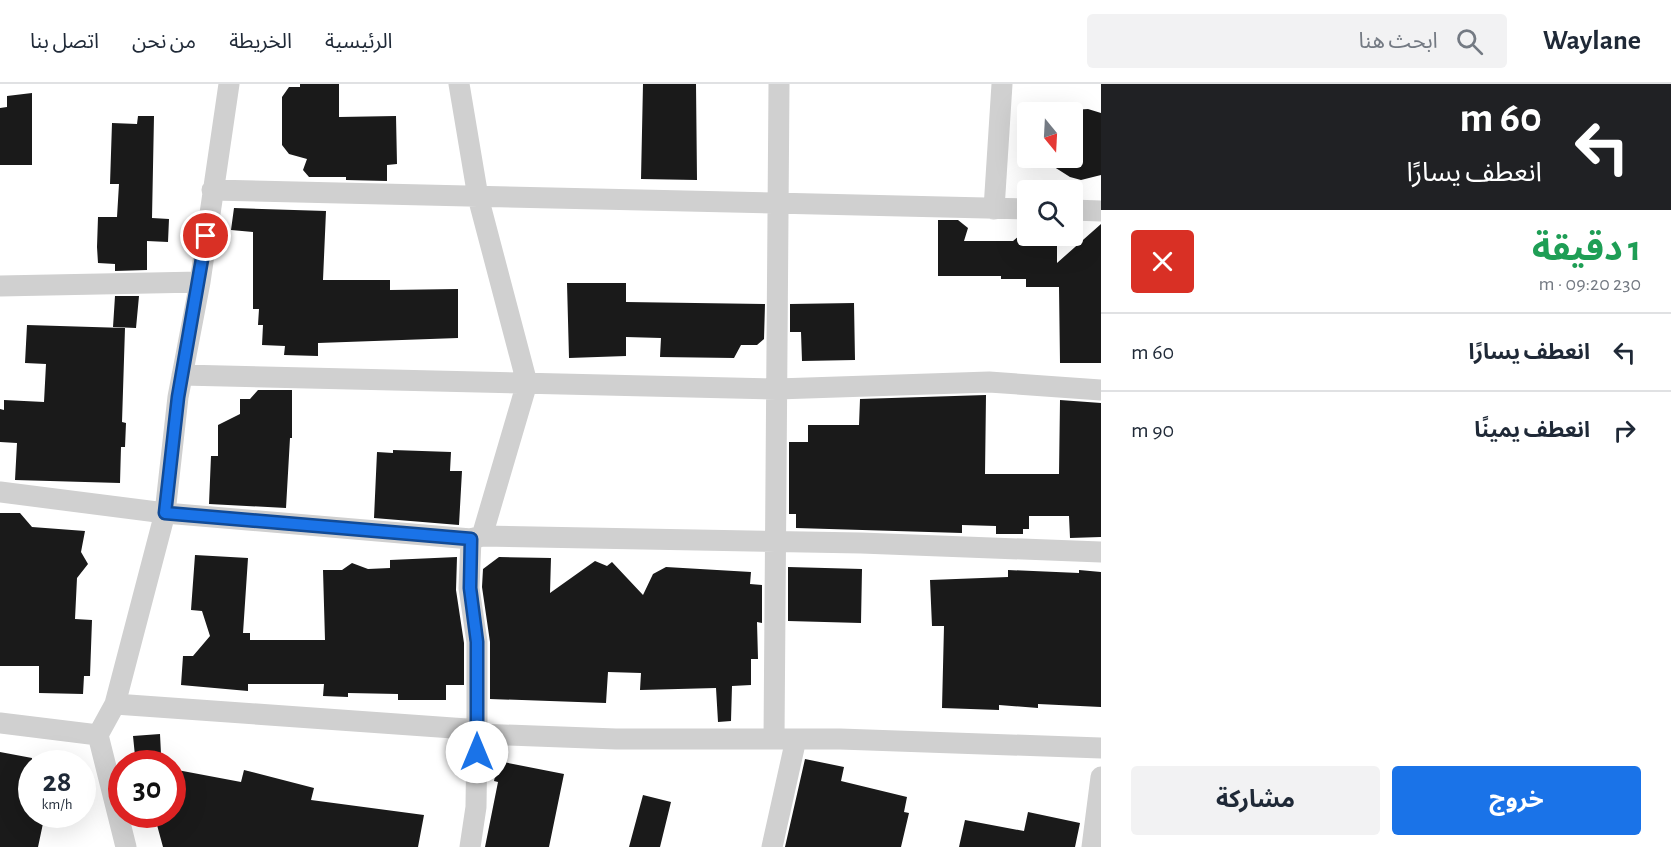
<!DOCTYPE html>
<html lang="ar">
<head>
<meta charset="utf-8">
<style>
  :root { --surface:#fff; --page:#f2f2f3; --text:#1f2937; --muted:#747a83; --line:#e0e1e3; --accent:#1a73e8 }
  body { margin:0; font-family:"Alegreya Sans","Noto Sans Arabic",sans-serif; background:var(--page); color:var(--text); direction:rtl; height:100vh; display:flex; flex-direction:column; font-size:22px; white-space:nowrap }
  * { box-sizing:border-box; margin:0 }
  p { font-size:20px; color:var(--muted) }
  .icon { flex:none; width:33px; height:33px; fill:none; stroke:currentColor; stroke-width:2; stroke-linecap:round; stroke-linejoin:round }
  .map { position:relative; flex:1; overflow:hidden; direction:ltr }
  .details { display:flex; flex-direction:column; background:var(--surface); width:570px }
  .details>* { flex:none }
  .hud { background:#202124; color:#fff; overflow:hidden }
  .needle { width:39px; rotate:162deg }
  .tools { position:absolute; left:1017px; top:18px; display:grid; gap:12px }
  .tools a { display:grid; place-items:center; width:66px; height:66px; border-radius:6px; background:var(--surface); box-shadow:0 6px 24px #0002; font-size:30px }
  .speed { position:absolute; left:18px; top:666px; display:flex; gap:12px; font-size:30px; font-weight:700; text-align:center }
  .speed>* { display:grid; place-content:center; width:78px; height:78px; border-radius:50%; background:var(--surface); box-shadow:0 6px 24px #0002; line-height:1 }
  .speed small { font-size:15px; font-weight:400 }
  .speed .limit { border:9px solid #d22; background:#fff; color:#111 }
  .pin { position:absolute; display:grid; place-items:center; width:51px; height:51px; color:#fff; margin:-26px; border:3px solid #fff; border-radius:50%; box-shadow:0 2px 6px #0007 }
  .me { position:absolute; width:66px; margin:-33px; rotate:0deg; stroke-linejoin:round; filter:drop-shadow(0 0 4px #0008) }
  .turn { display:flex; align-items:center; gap:21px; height:126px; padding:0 30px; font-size:27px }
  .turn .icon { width:78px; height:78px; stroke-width:2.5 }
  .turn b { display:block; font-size:42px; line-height:51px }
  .round { display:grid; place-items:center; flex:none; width:63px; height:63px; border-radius:6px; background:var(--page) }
  .head { display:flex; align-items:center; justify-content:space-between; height:102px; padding:0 30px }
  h1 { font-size:36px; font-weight:700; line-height:45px; color:#1e9e55 }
  .button { display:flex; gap:12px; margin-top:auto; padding:12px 30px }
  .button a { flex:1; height:69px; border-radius:6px; background:var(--accent); color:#fff; font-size:24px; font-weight:700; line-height:69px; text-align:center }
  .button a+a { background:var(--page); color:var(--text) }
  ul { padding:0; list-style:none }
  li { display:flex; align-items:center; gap:18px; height:78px; padding:0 30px; border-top:2px solid var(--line) }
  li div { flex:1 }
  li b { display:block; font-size:22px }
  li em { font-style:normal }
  header { display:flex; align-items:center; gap:36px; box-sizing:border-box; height:84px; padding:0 30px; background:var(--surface); border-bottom:2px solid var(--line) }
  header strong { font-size:28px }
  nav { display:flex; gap:33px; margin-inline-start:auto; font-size:21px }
  .search { width:420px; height:54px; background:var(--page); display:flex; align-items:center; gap:15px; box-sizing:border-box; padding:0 21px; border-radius:6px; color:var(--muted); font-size:22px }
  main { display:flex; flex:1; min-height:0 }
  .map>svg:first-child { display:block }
  .building { fill:#1a1a1a }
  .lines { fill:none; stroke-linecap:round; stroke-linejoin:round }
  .street { stroke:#d0d0d0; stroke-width:21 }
  .route-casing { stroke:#114b97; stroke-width:15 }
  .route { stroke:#1a73e8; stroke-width:10 }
</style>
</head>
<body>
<header>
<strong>Waylane</strong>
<div class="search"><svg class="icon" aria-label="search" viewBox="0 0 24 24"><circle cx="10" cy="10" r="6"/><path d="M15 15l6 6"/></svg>ابحث هنا</div>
<nav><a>الرئيسية</a><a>الخريطة</a><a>من نحن</a><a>اتصل بنا</a></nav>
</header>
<main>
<section class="details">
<div class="hud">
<div class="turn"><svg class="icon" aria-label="left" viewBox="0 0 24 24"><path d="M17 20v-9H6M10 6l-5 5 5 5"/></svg><div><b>60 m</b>انعطف يسارًا</div></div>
</div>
<div class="head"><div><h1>1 دقيقة</h1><p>230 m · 09:20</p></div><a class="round" style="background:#d93025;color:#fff"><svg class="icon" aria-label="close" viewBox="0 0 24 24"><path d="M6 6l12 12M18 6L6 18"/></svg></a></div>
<ul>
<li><svg class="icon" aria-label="left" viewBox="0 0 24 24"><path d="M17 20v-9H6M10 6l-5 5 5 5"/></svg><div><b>انعطف يسارًا</b></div><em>60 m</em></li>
<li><svg class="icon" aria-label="right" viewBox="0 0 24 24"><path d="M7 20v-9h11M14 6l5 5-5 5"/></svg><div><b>انعطف يمينًا</b></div><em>90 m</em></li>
</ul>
<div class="button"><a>خروج</a><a>مشاركة</a></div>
</section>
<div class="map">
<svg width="1101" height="763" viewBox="0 0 1101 763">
  <rect width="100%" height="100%" fill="#fff"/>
  <path class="building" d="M300,0H339V33L396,32L397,80L387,81V97L346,96V93H309L303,86L307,75L289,70L282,61V13L289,3H300Z
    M643,0H696L697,96L641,95Z
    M32,9V81H0V24L7,23V12Z
    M1088,25L1101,29V91L1081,96L1070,93L1040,74H1072V26Z
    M138,32H154L152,134L169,135L168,158L147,157V186L115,187V180L98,179L97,163L98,133H117L119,100H110L112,39L137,40Z
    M234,124L326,127L323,196H390V206L458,205V254L318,259V272L284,271L285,262L262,261L263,241H258L259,225H253V148L231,146Z
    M938,136H958L968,144L964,157H1013L1019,152H1057V179L1101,140V279H1060L1059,203H1026V195H1001V192H938Z
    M567,199H626V218L765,220L764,255L757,261H741L734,274L660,273L661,254L626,253V272L569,274Z
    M115,212H139L136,244L113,243Z
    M854,219L855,276L802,277L801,248H790V220Z
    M27,241L125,244L122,338L126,339L125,363H121L120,399L15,396L17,359L0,358V325L4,326V316L44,318L46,280L25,279Z
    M258,306H292V354H290L286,424L209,420L211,372H218V341L240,330V315H250Z
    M986,311L985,390H1059L1060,316L1101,319V453L1070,454L1069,432H1029V445H1023V450H996V442L962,441V449L796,444V430H789V358H808V341H859L860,315Z
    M393,366L451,368L450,387H462L459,441L374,434L377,368L393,369Z
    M0,429H20L32,443L85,447L81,468L88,480L77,494L75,535L92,536L90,592H84L83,610L39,609V582H0Z
    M195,471L248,474L243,549H250V556H325L323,486H342L352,479L368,485L390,484V476L457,473L456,506L464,559V601H446V616H398V610L348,609V613L323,612L324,600H248V607L181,601L183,572H193L210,552L202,527L191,526Z
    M499,473L551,474L550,509L595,477L607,482L612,478L643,511L653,490L666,483L751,488L750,500L762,501V539L757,538L758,575H751V601L732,602L731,637L718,638L716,604L640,606L641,589L608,588L606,619L490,615V558L482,503L483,485Z
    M788,483L862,485L861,539L788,537Z
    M1008,486L1079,489V486L1101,488V623L1038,620V624L999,621V626L942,624L944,542H932L930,496L1008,493Z
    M160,650L161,670L135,672L133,652Z
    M0,668L32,674V730H45L38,763H0Z
    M805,675L844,683L841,697L907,713L904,728L909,729L901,763H785Z
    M498,677L564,690L549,763H485L498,698L494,697Z
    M172,685L241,698L244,686L314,704L311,716L424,731L418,763H163L154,730H172Z
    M643,711L671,718L660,763H629Z
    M1028,728L1080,739L1075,763H959L965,736L1024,747Z"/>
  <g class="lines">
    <path class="street" d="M459,0L478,113L527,299L482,452
      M212,106L1028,125
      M994,125L1002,0
      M1072,126L1101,127
      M0,202L200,198
      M182,291L777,305L989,298L1101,306
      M0,408L165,429L471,455L482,452L861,459L1101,468
      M115,620L467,645L477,650L616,655H840L1101,664
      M0,639L98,651
      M774,655L779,0
      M126,763L98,651L115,620L165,429L178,313L200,198L229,0
      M470,763L476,723L477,650V558L469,504L471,455
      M772,763L796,655
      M1092,763L1101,693"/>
  </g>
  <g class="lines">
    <g class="route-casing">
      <path id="route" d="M206,152L178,313L165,429L471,455L470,504L477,558V668"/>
    </g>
    <use href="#route" class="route"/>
  </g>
</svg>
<div class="tools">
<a><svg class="needle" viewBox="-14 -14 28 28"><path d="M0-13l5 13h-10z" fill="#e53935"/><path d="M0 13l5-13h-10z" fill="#747a83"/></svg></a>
<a><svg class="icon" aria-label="search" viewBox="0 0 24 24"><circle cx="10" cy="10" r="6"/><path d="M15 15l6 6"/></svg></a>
</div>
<div class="speed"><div>28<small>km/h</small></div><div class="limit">30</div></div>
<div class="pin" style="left:206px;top:152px;background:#d93025"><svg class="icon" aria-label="arrive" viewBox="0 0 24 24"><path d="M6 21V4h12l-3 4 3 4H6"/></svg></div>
<svg class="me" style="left:477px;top:668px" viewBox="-20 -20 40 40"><circle r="19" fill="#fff"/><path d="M0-13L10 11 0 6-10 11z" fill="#1a73e8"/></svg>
</div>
</main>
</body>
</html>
